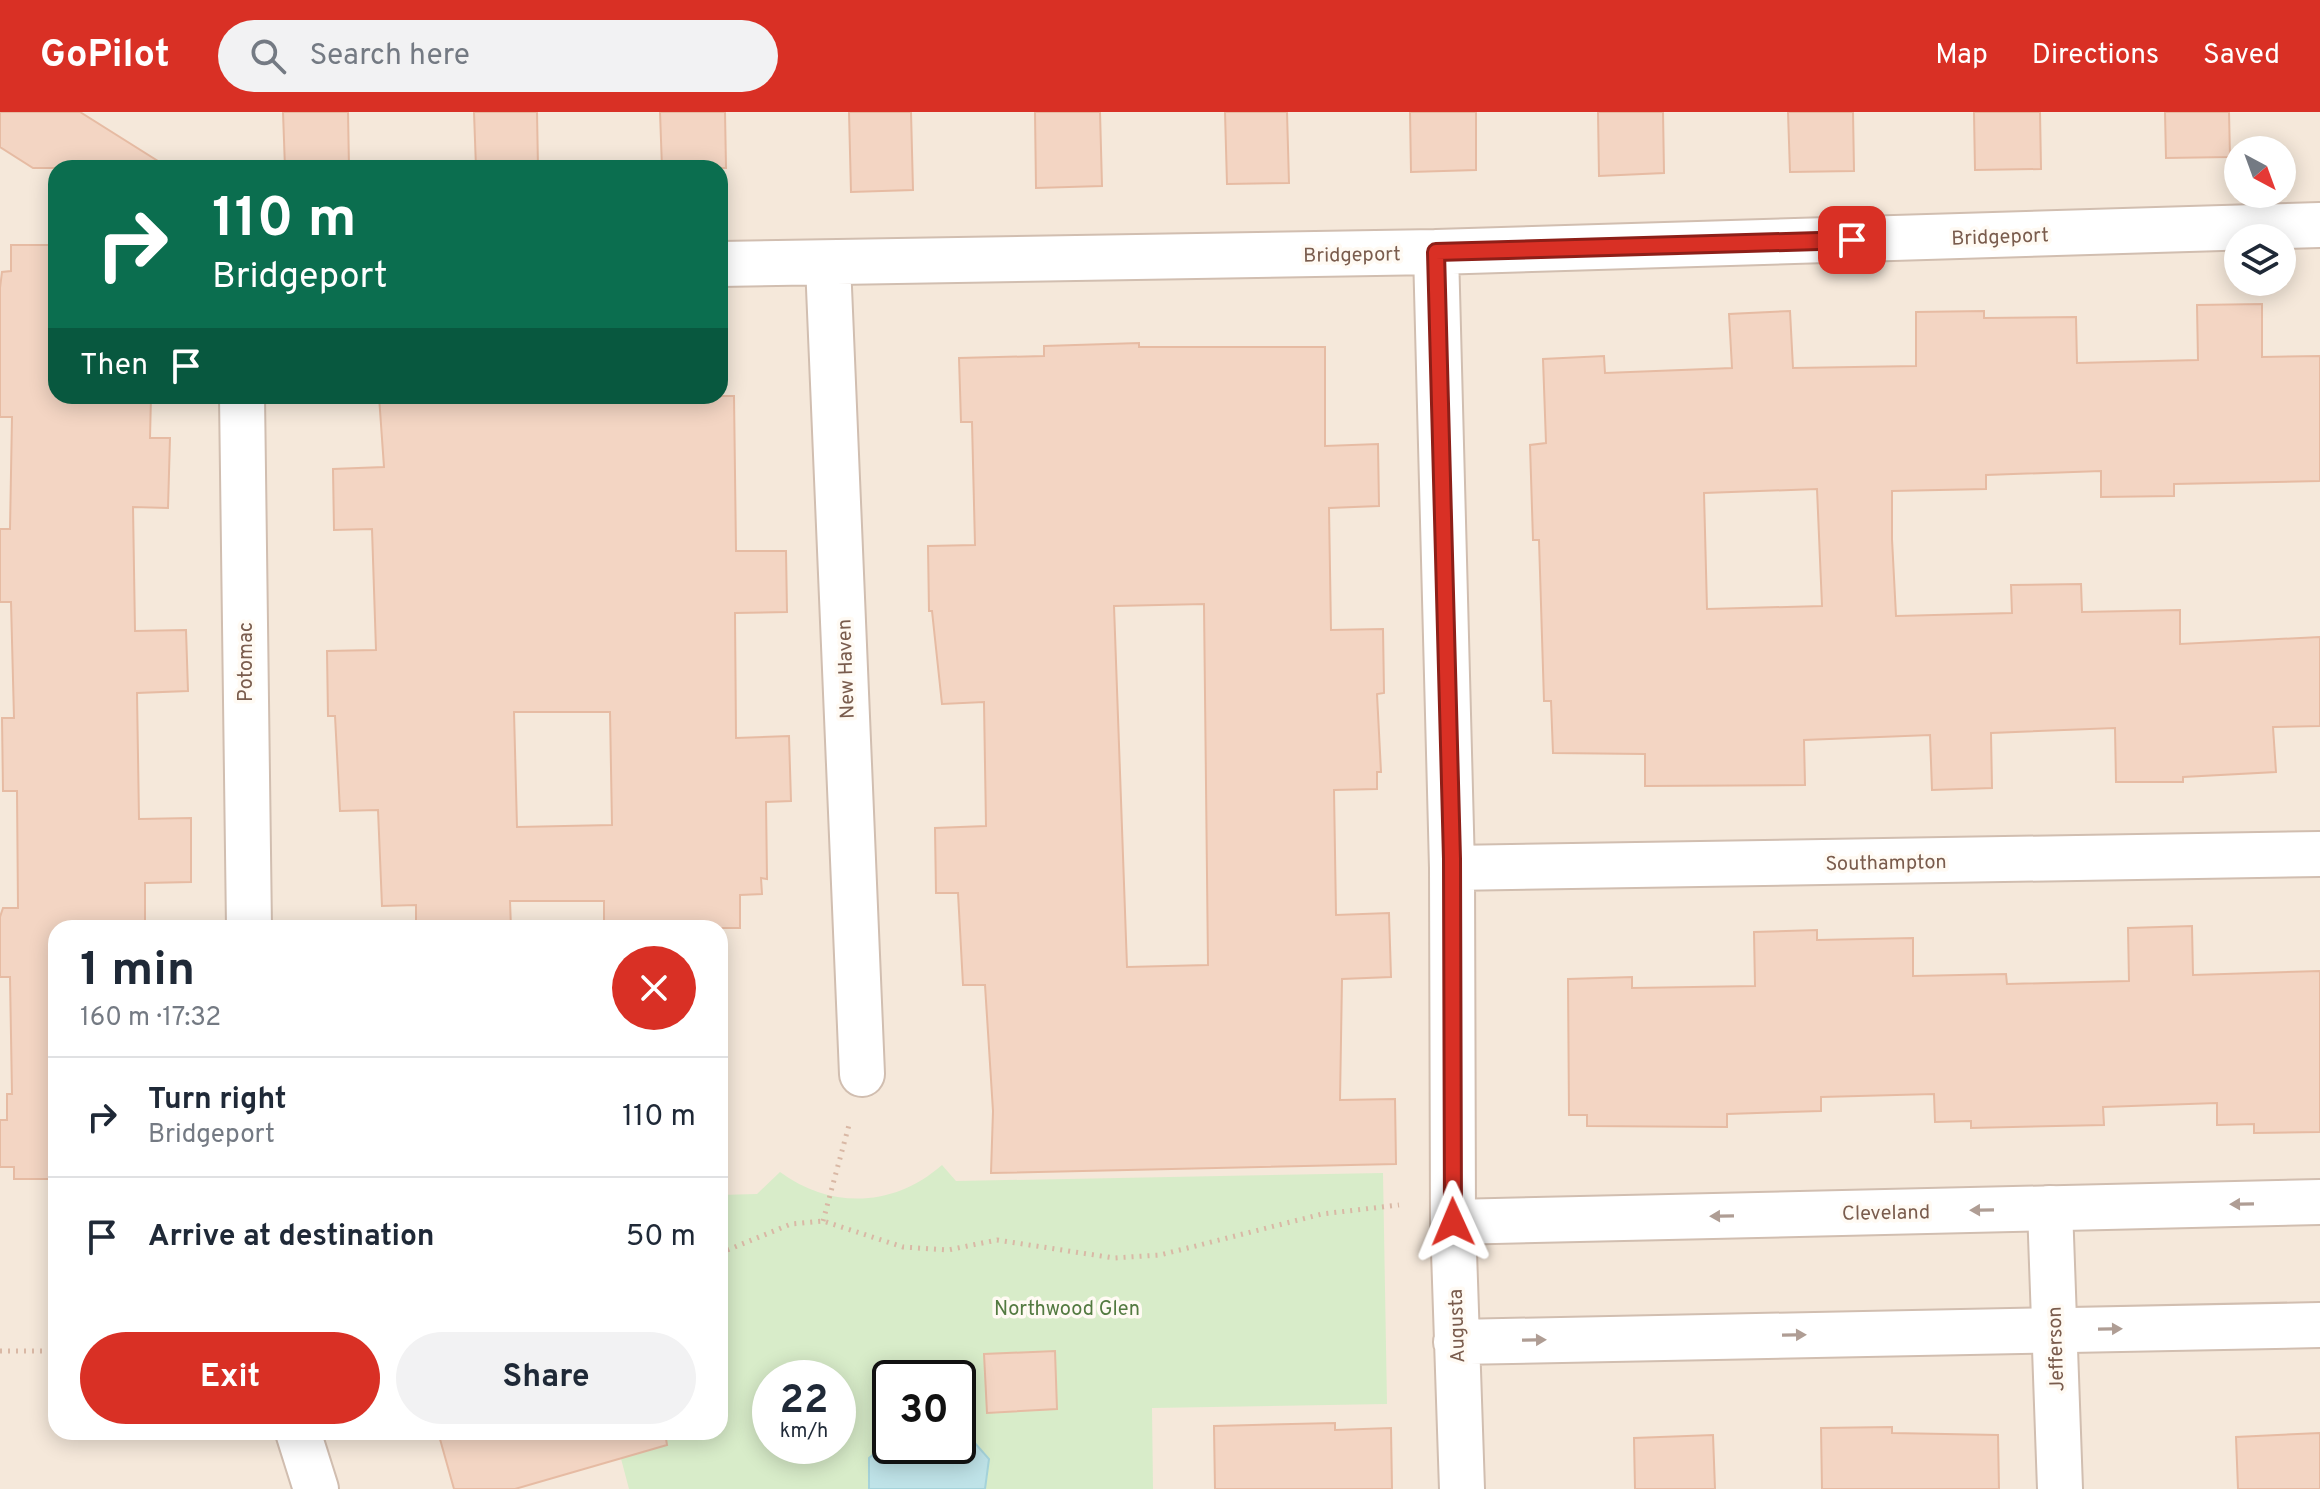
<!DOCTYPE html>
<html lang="en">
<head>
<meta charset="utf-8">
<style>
  :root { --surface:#fff; --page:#f2f2f3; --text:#1f2937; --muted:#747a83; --line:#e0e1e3; --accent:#d93025 }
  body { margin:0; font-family:Overpass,sans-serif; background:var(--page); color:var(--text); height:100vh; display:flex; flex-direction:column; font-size:30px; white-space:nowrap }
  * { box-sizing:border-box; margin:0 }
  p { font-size:26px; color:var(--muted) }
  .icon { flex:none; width:44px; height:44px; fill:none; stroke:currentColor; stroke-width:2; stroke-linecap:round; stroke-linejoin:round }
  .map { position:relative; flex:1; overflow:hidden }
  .panel { position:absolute; left:48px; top:808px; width:680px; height:520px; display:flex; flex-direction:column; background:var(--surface); border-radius:24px; box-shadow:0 4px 20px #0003 }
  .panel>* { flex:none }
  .top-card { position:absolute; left:48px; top:48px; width:680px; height:244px; border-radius:24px; box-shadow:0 4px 20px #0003; background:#0b6e4f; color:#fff; overflow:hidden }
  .needle { width:52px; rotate:139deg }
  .buttons { position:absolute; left:2224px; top:24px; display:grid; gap:16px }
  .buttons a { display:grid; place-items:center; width:72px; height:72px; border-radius:50%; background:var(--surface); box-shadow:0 4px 20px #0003; font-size:40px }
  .speed { position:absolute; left:752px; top:1248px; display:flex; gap:16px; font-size:40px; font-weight:700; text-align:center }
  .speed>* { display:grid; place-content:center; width:104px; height:104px; border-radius:50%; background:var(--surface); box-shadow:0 4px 20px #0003; line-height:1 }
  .speed small { font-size:20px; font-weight:400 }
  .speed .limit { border:4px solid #111; border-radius:12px; background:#fff; color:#111 }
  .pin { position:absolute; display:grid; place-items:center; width:68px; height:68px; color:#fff; margin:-34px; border-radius:16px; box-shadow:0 4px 12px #0006 }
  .me { position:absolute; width:88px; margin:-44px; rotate:359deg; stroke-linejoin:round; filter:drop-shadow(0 0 6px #0008) }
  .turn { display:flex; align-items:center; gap:28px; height:168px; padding:0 32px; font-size:36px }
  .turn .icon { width:104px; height:104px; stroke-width:2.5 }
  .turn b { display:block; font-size:56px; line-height:68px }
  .then { display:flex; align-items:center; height:76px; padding:0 32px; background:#0003; gap:16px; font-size:30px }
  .round { display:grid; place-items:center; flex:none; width:84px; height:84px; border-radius:42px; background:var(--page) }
  .head { display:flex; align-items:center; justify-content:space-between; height:136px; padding:0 32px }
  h1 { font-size:48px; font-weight:700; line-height:60px }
  .button { display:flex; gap:16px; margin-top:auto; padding:16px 32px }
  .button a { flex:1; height:92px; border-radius:48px; background:var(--accent); color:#fff; font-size:32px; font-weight:700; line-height:92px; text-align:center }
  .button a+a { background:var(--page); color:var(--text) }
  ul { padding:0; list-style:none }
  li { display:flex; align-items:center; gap:24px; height:120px; padding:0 32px; border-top:2px solid var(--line) }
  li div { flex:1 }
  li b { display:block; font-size:30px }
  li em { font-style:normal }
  header { display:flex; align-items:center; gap:48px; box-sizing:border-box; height:112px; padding:0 40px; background:var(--accent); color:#fff }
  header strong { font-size:38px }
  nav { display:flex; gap:44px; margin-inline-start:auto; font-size:28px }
  .search { width:560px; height:72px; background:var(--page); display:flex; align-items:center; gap:20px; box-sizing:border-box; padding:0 28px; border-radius:44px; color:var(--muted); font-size:30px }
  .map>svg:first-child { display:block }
  .residential { fill:#f5e8da; fill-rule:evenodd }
  .green { fill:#d8ecc9; fill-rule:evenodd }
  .water { fill:#bfe3e8; stroke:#a5d3da; stroke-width:2 }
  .building { fill:#f3d5c3; stroke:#e6bba3; stroke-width:2; fill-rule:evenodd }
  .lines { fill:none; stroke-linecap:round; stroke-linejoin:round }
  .minor-casing { stroke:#d1beb0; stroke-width:48 }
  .tertiary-casing { stroke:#d1beb0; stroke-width:48 }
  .path { stroke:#d9b8a5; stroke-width:5; stroke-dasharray:2 6; stroke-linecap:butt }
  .minor { stroke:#fff; stroke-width:44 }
  .tertiary { stroke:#fff; stroke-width:44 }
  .oneway { fill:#af9d94 }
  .route-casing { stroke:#8d1f18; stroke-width:20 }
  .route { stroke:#d93025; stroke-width:14 }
  .labels { text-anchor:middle; stroke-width:7; stroke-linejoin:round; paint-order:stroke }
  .street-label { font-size:20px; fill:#7a5c4d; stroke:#fffaf3 }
  .park-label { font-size:20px; fill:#537a41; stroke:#fffaf3 }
</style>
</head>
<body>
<header>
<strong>GoPilot</strong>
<div class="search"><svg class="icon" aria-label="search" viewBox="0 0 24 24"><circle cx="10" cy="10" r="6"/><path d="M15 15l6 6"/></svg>Search here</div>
<nav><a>Map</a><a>Directions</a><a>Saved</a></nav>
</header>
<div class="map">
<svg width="2320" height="1377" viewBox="0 0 2320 1377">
  <rect width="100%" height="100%" fill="#fdf6ec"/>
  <path class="residential" d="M0,0H2320V1377H0ZM2238,38H2282V82H2238ZM56,56H720V284H56ZM2238,126H2282V170H2238ZM56,816H720V1320H56ZM770,1266H838V1334H770ZM890,1266H958V1334H890Z"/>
  <path class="green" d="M942,1053L956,1069L1383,1061L1387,1292L1152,1296L1153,1377H629L614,1320H720V1083L757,1082L780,1060C832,1098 894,1095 942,1053ZM770,1266H838V1334H770ZM890,1266H958V1334H890Z"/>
  <path class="water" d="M966,1321L989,1347L985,1377H869V1346L890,1329V1334H958V1322Z"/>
  <path class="building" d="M0,0H80L169,56H33L0,35Z
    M283,0H348L349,56H285Z
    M474,0H537L538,56H476Z
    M660,0H725L726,56H662Z
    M849,0H911L913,78L851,80Z
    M1035,0H1100L1102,74L1036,76Z
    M1225,0H1287L1289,71L1227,72Z
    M1410,0H1476V58L1411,60Z
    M1598,0H1663L1664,61L1599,64Z
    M1788,0H1853L1854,59L1790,60Z
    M1974,0H2040L2041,57L1975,58Z
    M2165,0H2229L2230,45L2166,46Z
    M11,133H56V284H151L150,326H170L168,396L133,395L135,519L186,518L188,579L137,581L139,707L191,706V770L145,771V816H56V1067H14V1055H0V1008H7V982H12L10,865H0V805L3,796H18L17,679H3L2,606H14L11,490H0V417H10L12,305H0V176L2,160L11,159Z
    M2262,192V245L2320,244V369L2174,372V384L2101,385V359L1986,363V377L1892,379V427L1896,504L2012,501L2011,473L2081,472L2082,500L2180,498V532L2320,525V614L2273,615L2276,660L2183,665V670H2116L2115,616L1991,621L1992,676L1932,678L1930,623L1804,628L1805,673L1645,674V642L1553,641L1551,589H1544L1539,428H1533L1530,333L1546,331L1543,247L1604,244L1605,261L1732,256L1729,202L1790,199L1793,256L1916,254V200L1984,199V206L2076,205L2077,251L2198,248L2197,193ZM1817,377L1822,494L1707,497L1704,381Z
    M1139,231V235H1325V334L1378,332L1379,394L1329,396L1331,518L1383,517L1384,581L1377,582L1381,660H1377V677L1334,678L1336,803L1389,801L1391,865L1342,867L1340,988L1395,987L1396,1052L991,1061L993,999L985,873H963L958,781H936L935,716L986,714L984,590L942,592L932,499H929L928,434L975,433L972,310H961L959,246L1044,244V234ZM1204,492L1208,853L1127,855L1114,494Z
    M379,284H734L736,439H786L787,500L735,501L736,626L789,624L791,689L766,690L767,767L761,766L762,782L740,783V816H604V789H510L511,816H416V793L382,794L378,698L340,699L335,604H328L327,539L376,538L372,417L334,418L333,357L384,355ZM514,600H610L612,713L517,715Z
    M2192,814L2193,863L2320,859V1020L2254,1021V1012L2217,1013V991L2103,995L2104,1013L1971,1016V1009L1935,1010L1934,982L1821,985V999L1727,1002V1015L1587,1014V1003H1569L1568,867L1632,865V876L1755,874L1754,820L1817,818V828L1913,826V864L2006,862L2007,872L2129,869L2128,816Z
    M1055,1239L1057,1297L987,1301L984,1242Z
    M1335,1311V1318L1391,1316L1392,1377H1215L1214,1314Z
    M1892,1315V1321L1998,1323L1999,1377H1822L1821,1316Z
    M438,1320H665L667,1333L515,1377H454Z
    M2320,1321V1377H2238L2236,1325Z
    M1713,1323L1715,1377H1635L1634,1326Z"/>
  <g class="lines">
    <g class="minor-casing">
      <path id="minor" d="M1436,140L1452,756L1453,1110
        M720,152L1436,140L2320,113
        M828,152L862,962
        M242,284L249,816
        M1452,756L2320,742
        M2050,1096L2060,1377
        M298,1320L316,1377"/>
    </g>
    <g class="tertiary-casing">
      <path id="tertiary" d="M1456,1230L2320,1213
        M1462,1377L1453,1110L2320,1090"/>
    </g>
    <path class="path" d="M823,1109L849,1013
      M720,1141L791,1112L823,1109L903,1135L948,1138L997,1128L1114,1146L1160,1143L1322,1102L1399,1093
      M0,1239H56"/>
    <use href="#minor" class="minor"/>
    <use href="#tertiary" class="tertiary"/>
  </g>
  <defs><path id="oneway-solid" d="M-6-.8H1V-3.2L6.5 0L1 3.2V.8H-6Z" transform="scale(2)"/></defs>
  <g class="oneway">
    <use href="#oneway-solid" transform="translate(2242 1092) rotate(179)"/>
    <use href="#oneway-solid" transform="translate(1982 1098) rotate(179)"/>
    <use href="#oneway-solid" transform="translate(1722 1104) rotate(179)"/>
    <use href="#oneway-solid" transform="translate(2110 1217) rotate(-1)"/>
    <use href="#oneway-solid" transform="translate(1794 1223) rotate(-1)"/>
    <use href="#oneway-solid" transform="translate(1534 1228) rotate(-1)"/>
  </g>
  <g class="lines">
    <g class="route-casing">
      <path id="route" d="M1453,1110L1452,747L1436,140L1852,128"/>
    </g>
    <use href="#route" class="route"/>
  </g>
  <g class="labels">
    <g class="street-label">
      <text transform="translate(2000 124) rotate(-2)" y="7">Bridgeport</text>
      <text transform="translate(1352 142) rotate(-1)" y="7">Bridgeport</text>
      <text transform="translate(245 550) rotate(-90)" y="7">Potomac</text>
      <text transform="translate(845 557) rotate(-92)" y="7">New Haven</text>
      <text transform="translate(1886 750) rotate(-1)" y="7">Southampton</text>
      <text transform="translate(1886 1100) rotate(-1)" y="7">Cleveland</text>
      <text transform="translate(1456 1214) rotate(-92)" y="7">Augusta</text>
      <text transform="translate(2055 1237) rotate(-92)" y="7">Jefferson</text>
    </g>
    <g class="park-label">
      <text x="1067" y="1203">Northwood Glen</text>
    </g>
  </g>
</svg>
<div class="buttons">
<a><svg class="needle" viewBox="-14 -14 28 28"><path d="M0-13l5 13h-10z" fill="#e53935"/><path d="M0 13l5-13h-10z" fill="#747a83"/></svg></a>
<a><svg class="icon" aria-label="layers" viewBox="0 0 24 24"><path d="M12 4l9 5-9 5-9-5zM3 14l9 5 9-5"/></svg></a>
</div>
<div class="speed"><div>22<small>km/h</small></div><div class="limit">30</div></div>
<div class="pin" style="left:1852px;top:128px;background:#d93025"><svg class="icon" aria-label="arrive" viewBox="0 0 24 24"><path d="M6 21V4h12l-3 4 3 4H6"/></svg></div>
<svg class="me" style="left:1453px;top:1110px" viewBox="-20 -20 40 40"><path d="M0-17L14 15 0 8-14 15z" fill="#d93025" stroke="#fff" stroke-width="4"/></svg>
<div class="top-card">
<div class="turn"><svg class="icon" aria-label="right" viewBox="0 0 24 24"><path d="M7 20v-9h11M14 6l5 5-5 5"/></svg><div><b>110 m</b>Bridgeport</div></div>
<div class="then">Then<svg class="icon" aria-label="arrive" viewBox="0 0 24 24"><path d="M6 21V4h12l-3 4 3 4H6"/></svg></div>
</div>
<section class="panel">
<div class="head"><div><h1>1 min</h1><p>160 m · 17:32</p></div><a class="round" style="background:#d93025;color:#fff"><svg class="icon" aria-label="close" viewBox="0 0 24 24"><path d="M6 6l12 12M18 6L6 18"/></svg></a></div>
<ul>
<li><svg class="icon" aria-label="right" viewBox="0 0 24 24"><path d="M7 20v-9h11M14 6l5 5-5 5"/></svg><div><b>Turn right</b><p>Bridgeport</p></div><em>110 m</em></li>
<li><svg class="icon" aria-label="arrive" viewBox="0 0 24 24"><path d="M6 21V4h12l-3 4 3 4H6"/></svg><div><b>Arrive at destination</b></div><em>50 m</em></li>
</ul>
<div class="button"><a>Exit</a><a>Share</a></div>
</section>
</div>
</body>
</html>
